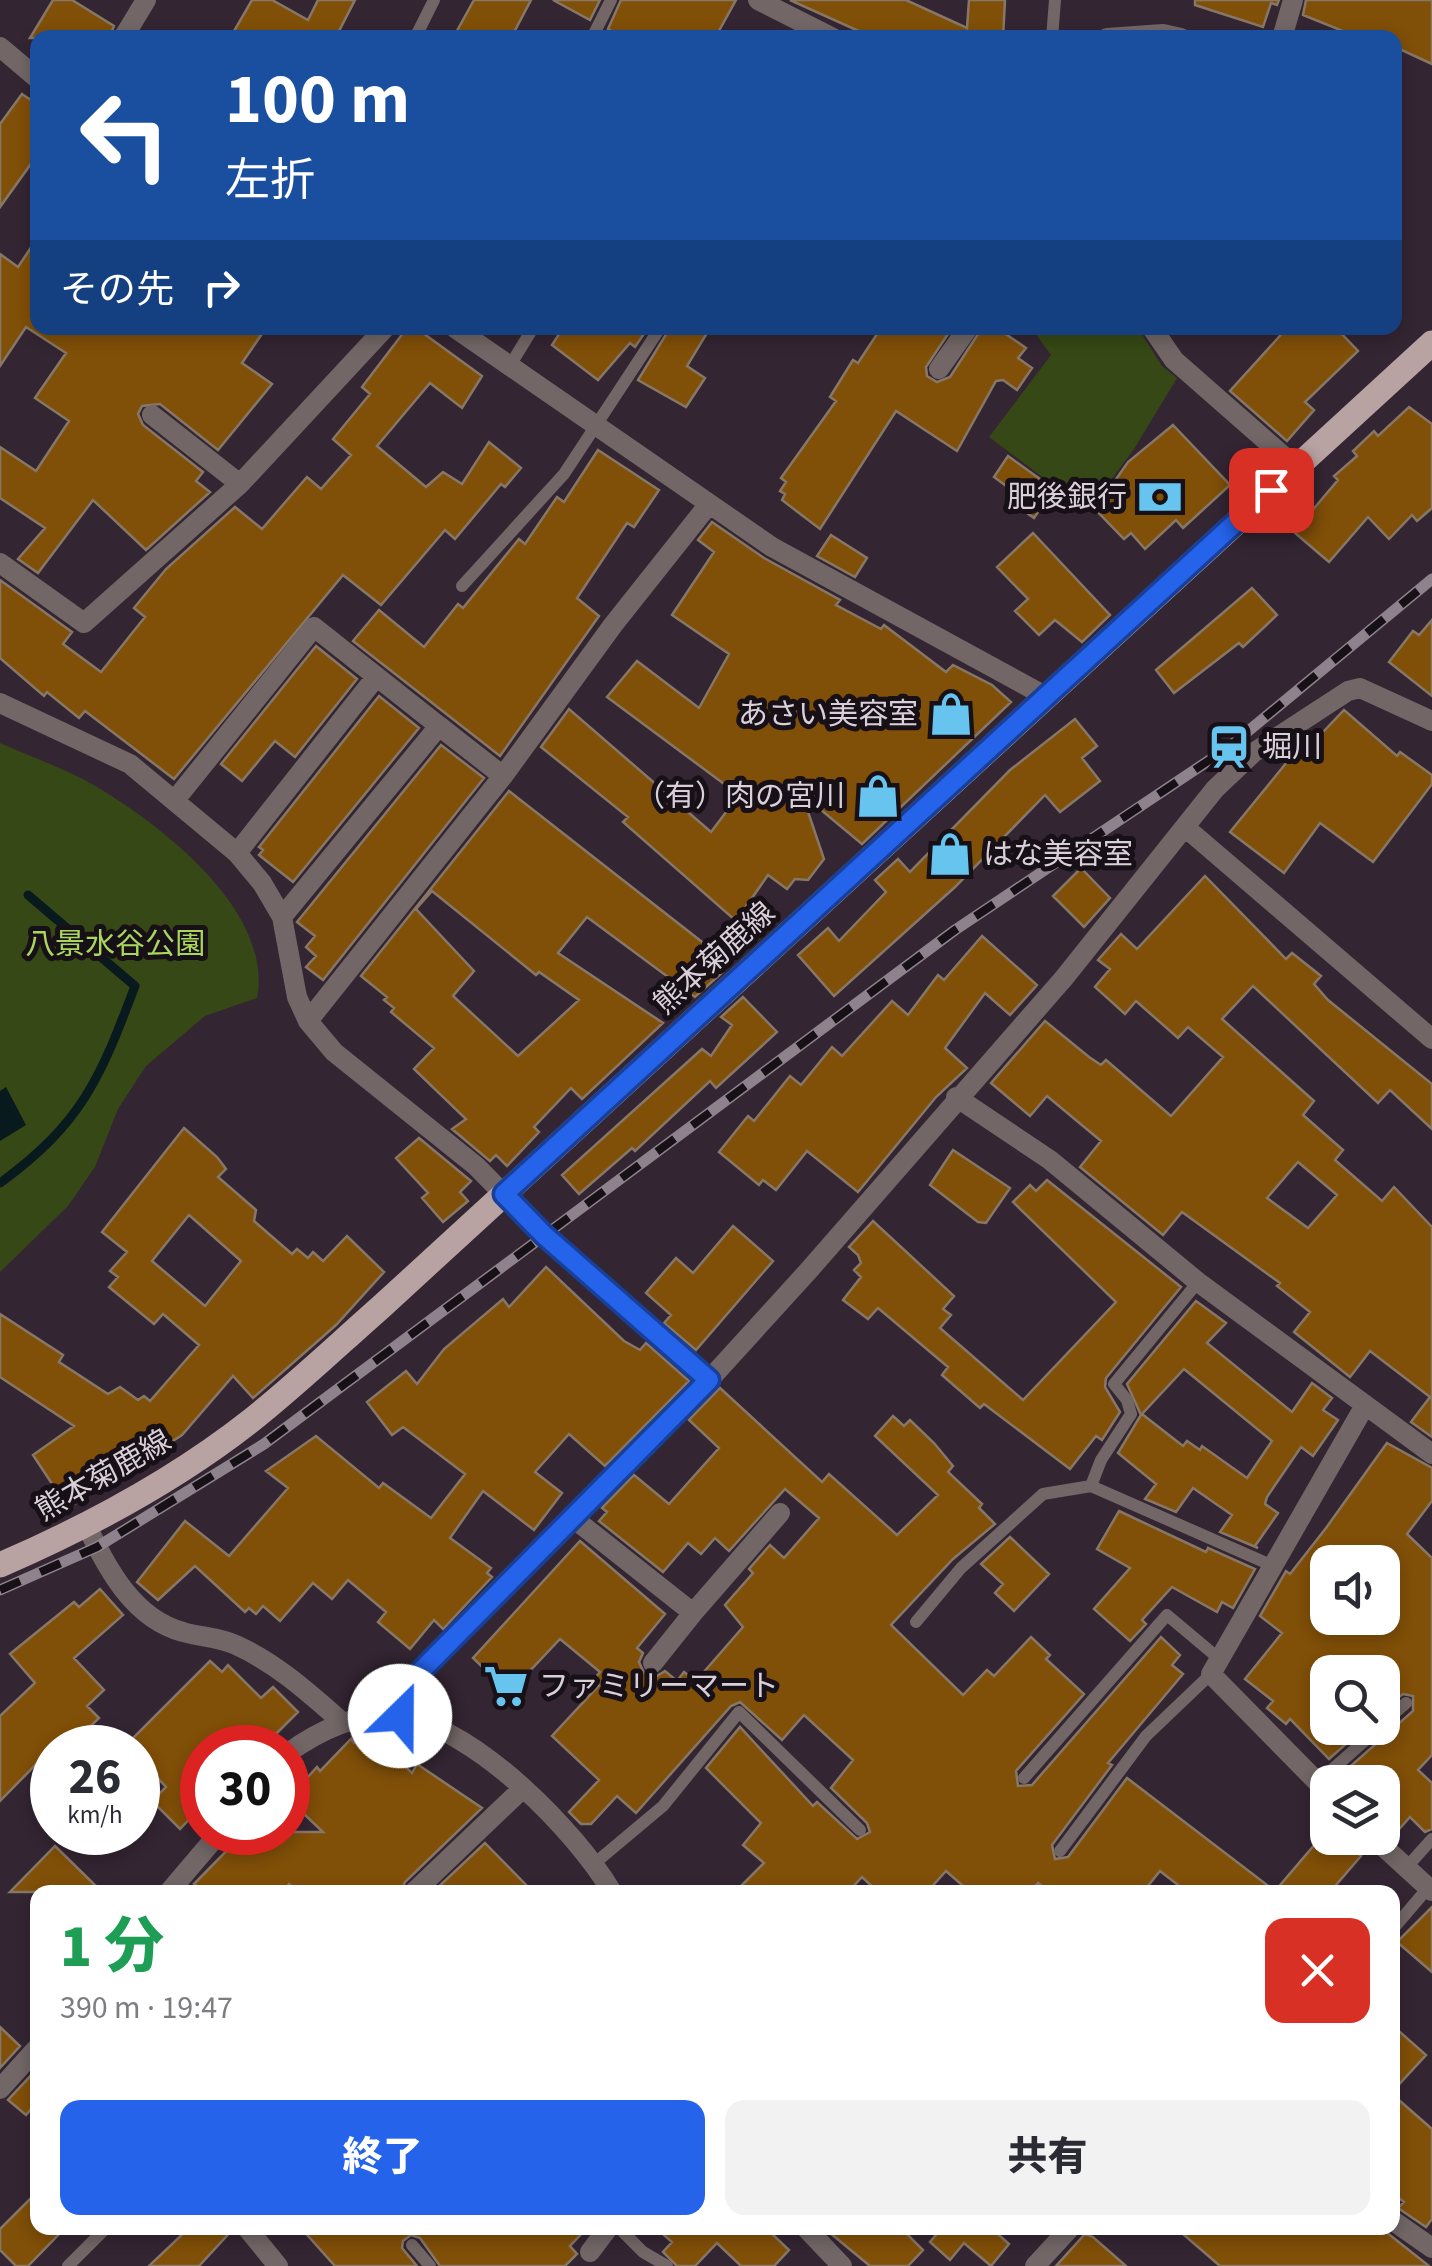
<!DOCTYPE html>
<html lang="ja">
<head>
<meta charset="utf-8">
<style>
  :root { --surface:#fff; --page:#f2f2f3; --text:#2b2b33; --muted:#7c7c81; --accent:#2563eb }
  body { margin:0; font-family:"Source Sans 3","Noto Sans JP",sans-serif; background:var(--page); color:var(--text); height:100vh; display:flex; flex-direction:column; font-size:38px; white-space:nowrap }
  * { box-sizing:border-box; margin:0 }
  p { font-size:32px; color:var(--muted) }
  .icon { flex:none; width:55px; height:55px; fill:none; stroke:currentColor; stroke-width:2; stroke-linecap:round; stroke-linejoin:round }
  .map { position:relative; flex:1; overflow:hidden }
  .sheet { position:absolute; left:30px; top:1885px; width:1370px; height:350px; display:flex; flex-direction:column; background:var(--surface); border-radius:20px; box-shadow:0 5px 15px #0003 }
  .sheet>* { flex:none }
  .top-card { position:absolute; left:30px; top:30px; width:1372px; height:305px; border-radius:20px; box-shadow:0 5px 15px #0003; background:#1a4fa0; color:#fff; overflow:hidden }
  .controls { position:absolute; left:1310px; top:1545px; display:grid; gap:20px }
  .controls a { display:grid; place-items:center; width:90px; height:90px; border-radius:20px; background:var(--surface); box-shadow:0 5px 15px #0003; font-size:50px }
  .speed { position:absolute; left:30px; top:1725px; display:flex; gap:20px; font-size:50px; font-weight:700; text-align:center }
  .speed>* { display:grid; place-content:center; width:130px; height:130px; border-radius:50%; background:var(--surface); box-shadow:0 5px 15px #0003; line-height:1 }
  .speed small { font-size:25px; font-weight:400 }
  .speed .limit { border:15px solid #d22; background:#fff; color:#111 }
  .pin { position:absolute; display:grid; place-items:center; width:85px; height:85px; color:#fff; margin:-42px; border-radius:20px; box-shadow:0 5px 15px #0006 }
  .me { position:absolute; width:110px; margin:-55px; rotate:23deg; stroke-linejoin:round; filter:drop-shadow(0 0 8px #0008) }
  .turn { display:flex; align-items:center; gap:35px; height:210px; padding:0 30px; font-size:45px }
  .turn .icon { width:130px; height:130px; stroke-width:2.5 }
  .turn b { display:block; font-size:70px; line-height:85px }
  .then { display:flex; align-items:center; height:95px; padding:0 30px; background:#0003; gap:20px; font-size:38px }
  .round { display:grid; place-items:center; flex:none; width:105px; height:105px; border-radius:20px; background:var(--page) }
  .summary { display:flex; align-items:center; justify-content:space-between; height:170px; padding:0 30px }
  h1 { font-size:60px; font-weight:800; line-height:75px; color:#1e9e55 }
  .action { display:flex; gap:20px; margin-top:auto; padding:20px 30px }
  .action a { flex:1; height:115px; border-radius:20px; background:var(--accent); color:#fff; font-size:40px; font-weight:800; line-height:115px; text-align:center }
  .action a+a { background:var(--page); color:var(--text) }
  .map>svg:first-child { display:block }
  .green { fill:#364815 }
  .water { fill:#081a1e }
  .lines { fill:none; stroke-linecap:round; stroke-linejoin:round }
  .stream { stroke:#081a1e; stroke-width:9 }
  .building { fill:#804f08; stroke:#877766; stroke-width:2.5; fill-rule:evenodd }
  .service { stroke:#726666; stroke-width:12 }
  .minor { stroke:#726666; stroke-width:20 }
  .primary { stroke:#b9a2a2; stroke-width:25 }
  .rail-casing { stroke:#8e838d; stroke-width:11 }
  .rail { stroke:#171016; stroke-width:8; stroke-dasharray:22; stroke-linecap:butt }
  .route-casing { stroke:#184099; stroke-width:25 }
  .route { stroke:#2563eb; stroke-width:18 }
  .labels { text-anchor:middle; stroke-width:10; stroke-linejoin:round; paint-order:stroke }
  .poi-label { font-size:30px; fill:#d9cfd8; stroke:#171016; text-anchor:end }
  .park-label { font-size:30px; fill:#aad65e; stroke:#171016 }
  .street-label { font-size:30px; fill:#d9cfd8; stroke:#171016 }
</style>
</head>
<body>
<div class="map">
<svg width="1432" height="2266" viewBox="0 0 1432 2266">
  <rect width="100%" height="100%" fill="#332532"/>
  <path class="green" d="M1042,328H1138L1162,366L1177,378L1134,449L1088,511L989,437L1051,355L1035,333Z
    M0,743C30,756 63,768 92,784C159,823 274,910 257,998L205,1016L146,1066L118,1109L95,1167L68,1206L0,1272Z"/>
  <path class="water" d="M6,1087L26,1125L0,1141V1091Z"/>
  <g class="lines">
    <path class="stream" d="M0,1183C82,1123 100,1079 135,986L28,895"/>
  </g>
  <path class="building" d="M53,0H72L114,26L109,38H30Z
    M252,0H272L308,20L318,0H355L337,35L341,38H230Z
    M474,0H531L511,38H453Z
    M553,0H600L590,20Z
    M621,0H736L715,38H623L608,29Z
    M790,0H906L967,28L969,0H1005L1003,38H874Z
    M1195,0H1279L1277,5L1271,3L1263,27L1195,5Z
    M1306,0H1432V64L1395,47V38H1360L1303,15Z
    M22,94L38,105V154L0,207V124Z
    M38,237V328H266L242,363L272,384L218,450L160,404L142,406L138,414L143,425L203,472L196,481L210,492L146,550L93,500L38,573L18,559L45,528L0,498V447L36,471L69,421L35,398L66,353L26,327L0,366V254L18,267Z
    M407,328H416L482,376L462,408L430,383L377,446L426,487L443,472L462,484L489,442L521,468L505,487L501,484L455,539L445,530L381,605L343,575L174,779L85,711L79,718L47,692L44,696L0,658V580L72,632L63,644L101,672L145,617L134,608L166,569L235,507L262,529L307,477L321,489L351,455L333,439L370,394L362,387Z
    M563,328H648L635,347L630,343L598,380L552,345Z
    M670,328H710L687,366L705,378L686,407L638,380Z
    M881,328H952L926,367L927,376L937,382L950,377L982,328H997L1026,348L1018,358L1032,368L1017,390L1003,380L996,381L957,451L896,411L820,529L782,500L785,494L780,491L786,482L781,478L836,401L830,397L853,360L858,363Z
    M1287,328H1336L1358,351L1305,402L1314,410L1287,441L1230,391Z
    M1409,407L1432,424V508L1417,521L1412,515L1389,539L1368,517L1329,562L1294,532L1338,480L1334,476L1357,456L1353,451L1374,431L1378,436Z
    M1173,425L1230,485L1183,528L1176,520L1145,549L1131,533L1124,539L1095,509L1128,462Z
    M598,450L659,490L634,527L627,523L577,598L599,616L500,756L353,641L379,610L424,647L458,604L463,608L519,539L525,544L557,497L564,502Z
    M1008,456L1054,489L1034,518L1007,499L1013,491L994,477Z
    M712,522L764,558L840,600L836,605L881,629L884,625L946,672L953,665L992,685L1011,702L862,844L802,794L824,859L808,880L795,879L787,889L768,875L736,921L623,822L628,817L541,747L569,709L711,832L739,795L607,697L637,661L699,708L729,654L672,615L714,552L698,540Z
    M1033,533L1110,615L1082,642L1055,620L1039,635L1015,611L1028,599L997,567Z
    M831,535L867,558L855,577L817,556Z
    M1252,588L1277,615L1243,647L1239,643L1174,693L1156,670Z
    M1432,620V696L1389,662L1413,631L1419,635Z
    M316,646L357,679L295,757L275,741L242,781L221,764Z
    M379,696L419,728L293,882L259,855L263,850L259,847Z
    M1344,710L1397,756L1400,752L1432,775V784L1373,862L1320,823L1284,873L1230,832L1300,746L1305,751Z
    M1075,719L1097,746L1082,758L1100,781L1060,812L1045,795L955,887L834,996L798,955L828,928L839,941L886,892L875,880L898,859L910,872L1010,770Z
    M441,745L484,778L323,980L306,967L316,956L306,947L315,936L297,922Z
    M509,791L720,956L717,965L723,972L695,997L587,917L558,953L663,1023L582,1099L571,1088L534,1127L539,1132L507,1166L496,1155L490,1161L452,1129L466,1119L414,1069L434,1048L391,1012L394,1008L384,1000L387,997L361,976ZM432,891L536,975L539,972L579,1000L518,1056L453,996L474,971L416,909Z
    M1081,868L1110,898L1084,927L1053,896Z
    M1205,876L1286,959L1292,953L1321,976L1314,984L1328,1000L1432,1084V1129L1390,1090L1378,1103L1253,986L1222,1019L1314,1101L1303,1115L1343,1150L1335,1160L1382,1201L1394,1187L1432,1227V1437L1411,1422L1430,1397L1370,1351L1350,1377L1294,1332L1310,1312L1277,1286L1280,1283L1182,1212L1163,1235L1080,1167L1101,1141L1047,1096L1030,1116L991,1083L1045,1021L1089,1057L1101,1065L1106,1060L1171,1116L1223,1057L1188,1027L1178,1038L1136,1001L1125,1014L1095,987L1110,969L1098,960L1121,934L1137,949ZM1298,1162L1337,1195L1308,1228L1267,1198Z
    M982,936L1037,985L1010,1015L985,993L945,1048L967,1068L936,1097L858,1192L807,1151L776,1190L763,1180L759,1185L719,1152L748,1116L754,1121L790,1076L801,1085L832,1047L842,1056L892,1001L908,1015L938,975L944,980Z
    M743,997L777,1032L716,1088L710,1081L635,1151L632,1148L579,1194L562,1175L702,1049L711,1056L732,1025L721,1017Z
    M184,1128L217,1157L226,1169L218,1177L256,1210L254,1221L292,1254L297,1249L308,1258L313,1252L323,1261L347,1236L384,1272L336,1325L253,1398L233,1376L182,1435L68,1508L33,1455L74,1426L0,1377V1314L63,1355L59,1362L108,1394L120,1387L138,1400L144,1396L150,1401L199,1345L163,1314L154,1324L109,1287L118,1277L110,1271L127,1252L102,1232ZM189,1215L241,1261L205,1306L152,1261Z
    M419,1138L471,1181L460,1192L468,1201L443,1222L422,1198L428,1193L396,1158Z
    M953,1150L1010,1188L986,1223L978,1222L930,1185Z
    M1047,1180L1181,1287L1106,1378L1105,1387L1120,1412L1102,1440L1096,1436L1070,1469L984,1404L980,1408L942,1375L948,1367L878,1308L868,1319L843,1300L861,1277L854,1270L861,1263L858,1255L849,1247L873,1221L954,1296L943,1309L951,1315L940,1328L1023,1400L1116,1302L1013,1202L1030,1185L1036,1191Z
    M733,1226L773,1261L696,1350L664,1323L671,1315L646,1293L676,1258L693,1273Z
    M546,1267L624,1341L640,1350L646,1343L689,1381L605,1466L569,1434L535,1472L562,1493L534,1530L483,1491L450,1538L491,1568L487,1573L492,1577L443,1629L434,1620L410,1649L378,1622L386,1612L348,1580L332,1599L313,1583L280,1621L263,1606L256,1614L249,1608L245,1612L195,1566L158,1600L137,1582L185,1521L229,1556L288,1488L266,1471L316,1436L379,1488L383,1483L431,1518L465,1474L403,1427L392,1435L367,1402L406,1371L417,1384L444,1349L503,1299L509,1307Z
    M1196,1301L1226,1323L1207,1343L1292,1412L1312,1383L1332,1398L1323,1410L1338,1420L1313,1456L1301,1447L1267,1497L1265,1504L1278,1513L1255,1546L1258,1548L1220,1532L1232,1515L1193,1488L1176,1512L1145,1499L1156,1484L1118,1453L1141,1415L1127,1384ZM1184,1369L1272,1441L1247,1478L1202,1446L1200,1450L1187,1441L1183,1446L1142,1414Z
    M720,1388L822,1482L829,1474L897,1535L938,1495L875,1436L893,1416L904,1426L910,1420L934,1443L953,1466L948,1472L982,1504L979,1508L995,1524L953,1559L891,1625L963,1695L987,1670L994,1676L1031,1637L1050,1655L1046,1659L1084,1694L1016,1771L1018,1786L1032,1785L1161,1637L1180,1655L1172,1665L1183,1674L1108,1763L1112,1765L1052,1845L1055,1859L1068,1857L1127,1778L1275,1891L1328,1829V1838H1339L1361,1856L1330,1892H1187L1160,1871L1143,1892H1050L1038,1883L1030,1892H970L946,1871L927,1892H878L862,1877L848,1892H735L764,1863L743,1845L761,1823L706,1768L740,1727L813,1806L817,1802L857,1839L870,1832L867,1823L831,1788L853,1760L804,1715L782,1740L740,1702L731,1706L636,1813L617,1796L591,1824H581L569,1812L599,1780L552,1736L601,1683L595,1678L600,1672L560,1639L509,1693L473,1658L580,1541L665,1614L637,1648L643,1653L639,1662L644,1673L657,1676L665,1671L677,1681L684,1672L696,1681L743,1627L725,1605L753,1573L749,1569L770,1545L784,1558L819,1518L785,1489L729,1551L715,1538L701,1554L688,1543L663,1572L599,1521L607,1512L602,1508L634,1475L669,1504L719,1448L689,1420Z
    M1387,1443L1432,1468V1501L1407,1534L1432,1558V1755L1418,1770L1432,1783V1829L1425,1832L1410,1817L1393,1836L1382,1827V1782H1355L1344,1772L1413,1711V1696L1403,1694L1382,1710V1672H1328V1728H1364L1329,1759L1290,1719L1286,1724L1267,1708L1273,1701L1245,1679L1282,1633L1260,1616L1286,1571L1290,1574L1326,1528ZM1328,1562H1382V1618H1328Z
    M1119,1511L1206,1552L1208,1548L1255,1569L1233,1608L1222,1602L1217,1612L1172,1587L1142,1620L1146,1624L1130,1641L1094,1609L1130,1568L1097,1549Z
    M1010,1537L1049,1574L1014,1611L995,1593L1003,1584L981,1564Z
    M100,1589L123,1615L74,1658L104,1690L87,1706L99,1718L68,1748H52L0,1801V1716L35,1683L10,1654L74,1602L79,1607Z
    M210,1661L222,1672L228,1665L261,1698L273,1687L298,1712L262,1748H202V1806L180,1829L152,1801L166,1787L138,1757V1748L126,1745Z
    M362,1735L374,1746L378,1741L412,1773L417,1764L482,1808L405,1882L401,1892H298L289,1884L282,1892H204L194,1884L245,1832H323L288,1799L317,1767L320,1771L351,1739L354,1743Z
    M485,1843L533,1892H433Z
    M55,1846L102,1892H10Z
    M1432,1907V1972L1397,1942Z
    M1392,2025L1426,2055L1392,2092Z
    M0,2027L20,2046L0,2068Z
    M38,2068V2101L26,2115L8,2100Z
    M1392,2094L1432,2129V2219L1426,2227L1398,2208L1404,2202L1392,2193Z
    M38,2191V2228H65L28,2266H16L0,2250V2229Z
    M189,2228H234L199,2266H149Z
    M301,2228H587L570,2246L577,2254L565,2266H440L420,2238L411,2235L403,2241L402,2248L417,2266H335Z
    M656,2228H766L789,2250L774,2266H741L717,2243L695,2266H677L663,2252L672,2242Z
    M824,2228H901L923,2250L908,2266H870Z
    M942,2228H991L1009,2244L991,2266L964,2243L950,2260L930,2242Z
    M1176,2228H1381L1429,2266H1220Z
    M1085,2234L1093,2237L1126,2266H1056Z"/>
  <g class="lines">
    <path class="service" d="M415,38L434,0
      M592,38L611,0
      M1052,38L1055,0
      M509,367L533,328
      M462,586L564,474L660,328
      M1091,1486L1101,1460L1131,1414L1127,1400L1114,1384L1198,1282
      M916,1622L961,1568L1043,1494L1091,1486L1271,1565
      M1382,1724L1406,1703
      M1024,1778L1167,1615L1217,1657
      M1317,1783L1379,1728
      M1060,1851L1146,1736L1211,1674
      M595,1863L663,1806L739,1712L860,1830
      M1406,1868L1432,1839
      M1392,1930L1428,1888
      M619,2228L643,2252L667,2266
      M412,2245L430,2266
      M68,2266L106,2228"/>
    <path class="minor" d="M758,0L833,38
      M123,38L146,0
      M1107,38L1163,34L1181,38
      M1282,38L1293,0
      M0,47L38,79
      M455,328L772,547L1047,697
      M1152,328L1174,360L1296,467
      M939,369L968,328
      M240,484L385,328
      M0,563L84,623L240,484L152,415
      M0,703L130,764L237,853L262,883L282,917L297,997L308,1021L334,1052L476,1166L544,1235L709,1380
      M175,800L314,627L439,726
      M1186,828L1432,1039
      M237,853L376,677
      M282,917L439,726L503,776
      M308,1021L503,776L613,625L709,504
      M956,1097L1050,1160L1198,1282L1432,1454
      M573,1518L693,1613L653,1663
      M87,1526C107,1569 134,1619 183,1632C200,1637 219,1637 236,1645C276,1663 309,1693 342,1722
      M693,1613L780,1513
      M400,1716L404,1688L709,1380L810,1269L1064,978L1215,789L1253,753L1348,691L1360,688L1432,721
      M288,1753C320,1730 361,1710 403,1717C477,1730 575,1830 612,1892
      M1328,1793L1211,1674L1364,1407
      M1374,1838L1432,1891
      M169,1892L220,1832
      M414,1892L521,1790
      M0,2089L38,2047
      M1392,2220L1432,2248
      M247,2228L278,2266
      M806,2228L842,2266
      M590,2252L608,2228
      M1035,2266L1070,2228"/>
    <path class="primary" d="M0,1565C90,1526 176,1480 253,1419C297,1384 339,1344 381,1307L1432,343"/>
    <g class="rail-casing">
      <path id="rail" d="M0,1590L97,1547L264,1444L955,930L1229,747L1432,579"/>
    </g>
    <use href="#rail" class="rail"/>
  </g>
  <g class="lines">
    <g class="route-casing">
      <path id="route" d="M400,1716L404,1688L709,1380L544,1235L504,1194L1271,490"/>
    </g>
    <use href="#route" class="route"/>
  </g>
  <defs>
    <g id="bank-bare" transform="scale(3.45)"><path d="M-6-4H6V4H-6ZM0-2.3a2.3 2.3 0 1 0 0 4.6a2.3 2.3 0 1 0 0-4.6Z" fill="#67c4ef" stroke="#171016" stroke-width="2.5" paint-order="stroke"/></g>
    <g id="shop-bare" transform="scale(3.45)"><path d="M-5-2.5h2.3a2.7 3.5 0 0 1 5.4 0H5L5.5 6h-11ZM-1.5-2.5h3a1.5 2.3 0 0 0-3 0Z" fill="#67c4ef" stroke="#171016" stroke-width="2.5" paint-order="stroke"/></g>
    <g id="station-bare" transform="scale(3.45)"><path d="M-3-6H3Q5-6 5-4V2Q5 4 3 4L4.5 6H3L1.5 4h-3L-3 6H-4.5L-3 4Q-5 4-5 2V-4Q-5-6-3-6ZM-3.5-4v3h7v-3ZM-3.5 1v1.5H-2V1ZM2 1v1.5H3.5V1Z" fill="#67c4ef" stroke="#171016" stroke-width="2.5" paint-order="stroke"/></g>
    <g id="supermarket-bare" transform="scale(3.45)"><path d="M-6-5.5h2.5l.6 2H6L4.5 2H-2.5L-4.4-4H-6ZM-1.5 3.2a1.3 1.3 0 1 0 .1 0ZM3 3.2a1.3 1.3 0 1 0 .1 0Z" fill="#67c4ef" stroke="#171016" stroke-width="2.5" paint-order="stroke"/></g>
  </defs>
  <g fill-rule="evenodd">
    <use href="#bank-bare" x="1160" y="497"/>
    <use href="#shop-bare" x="951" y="714"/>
    <use href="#station-bare" x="1229" y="747"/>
    <use href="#shop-bare" x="878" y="796"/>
    <use href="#shop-bare" x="950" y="854"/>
    <use href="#supermarket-bare" x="506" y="1686"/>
  </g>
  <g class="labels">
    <g class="poi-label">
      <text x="1127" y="507">肥後銀行</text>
      <text x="918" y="724">あさい美容室</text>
      <text x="1262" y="757" text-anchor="start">堀川</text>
      <text x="845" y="806">（有）肉の宮川</text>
      <text x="983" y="864" text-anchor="start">はな美容室</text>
      <text x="539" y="1696" text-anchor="start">ファミリーマート</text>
    </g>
    <g class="park-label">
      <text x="115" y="954">八景水谷公園</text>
    </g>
    <g class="street-label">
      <text transform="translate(714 958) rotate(-42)" y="10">熊本菊鹿線</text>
      <text transform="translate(103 1475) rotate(-30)" y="10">熊本菊鹿線</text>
    </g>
  </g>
</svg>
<div class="controls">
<a><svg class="icon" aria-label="sound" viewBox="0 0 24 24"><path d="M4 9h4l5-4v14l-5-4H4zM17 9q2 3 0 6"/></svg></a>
<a><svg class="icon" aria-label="search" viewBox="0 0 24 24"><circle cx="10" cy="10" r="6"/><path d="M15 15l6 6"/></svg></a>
<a><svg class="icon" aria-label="layers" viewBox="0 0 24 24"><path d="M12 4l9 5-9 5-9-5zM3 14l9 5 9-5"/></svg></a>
</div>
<div class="speed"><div>26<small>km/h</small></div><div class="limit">30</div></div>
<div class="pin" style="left:1271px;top:490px;background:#d93025"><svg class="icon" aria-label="arrive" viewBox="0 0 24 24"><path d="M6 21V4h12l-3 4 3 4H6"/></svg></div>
<svg class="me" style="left:400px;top:1716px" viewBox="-20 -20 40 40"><circle r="19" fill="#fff"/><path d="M0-13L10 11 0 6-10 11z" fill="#2563eb"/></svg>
<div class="top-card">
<div class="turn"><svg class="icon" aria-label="left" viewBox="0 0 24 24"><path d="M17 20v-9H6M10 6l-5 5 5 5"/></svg><div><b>100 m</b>左折</div></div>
<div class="then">その先<svg class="icon" aria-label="right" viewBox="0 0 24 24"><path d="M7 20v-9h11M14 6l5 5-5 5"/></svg></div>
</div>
<section class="sheet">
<div class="summary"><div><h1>1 分</h1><p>390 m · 19:47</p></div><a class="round" style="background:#d93025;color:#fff"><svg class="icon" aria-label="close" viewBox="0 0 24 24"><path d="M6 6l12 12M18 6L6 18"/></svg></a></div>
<div class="action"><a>終了</a><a>共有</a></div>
</section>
</div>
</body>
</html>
